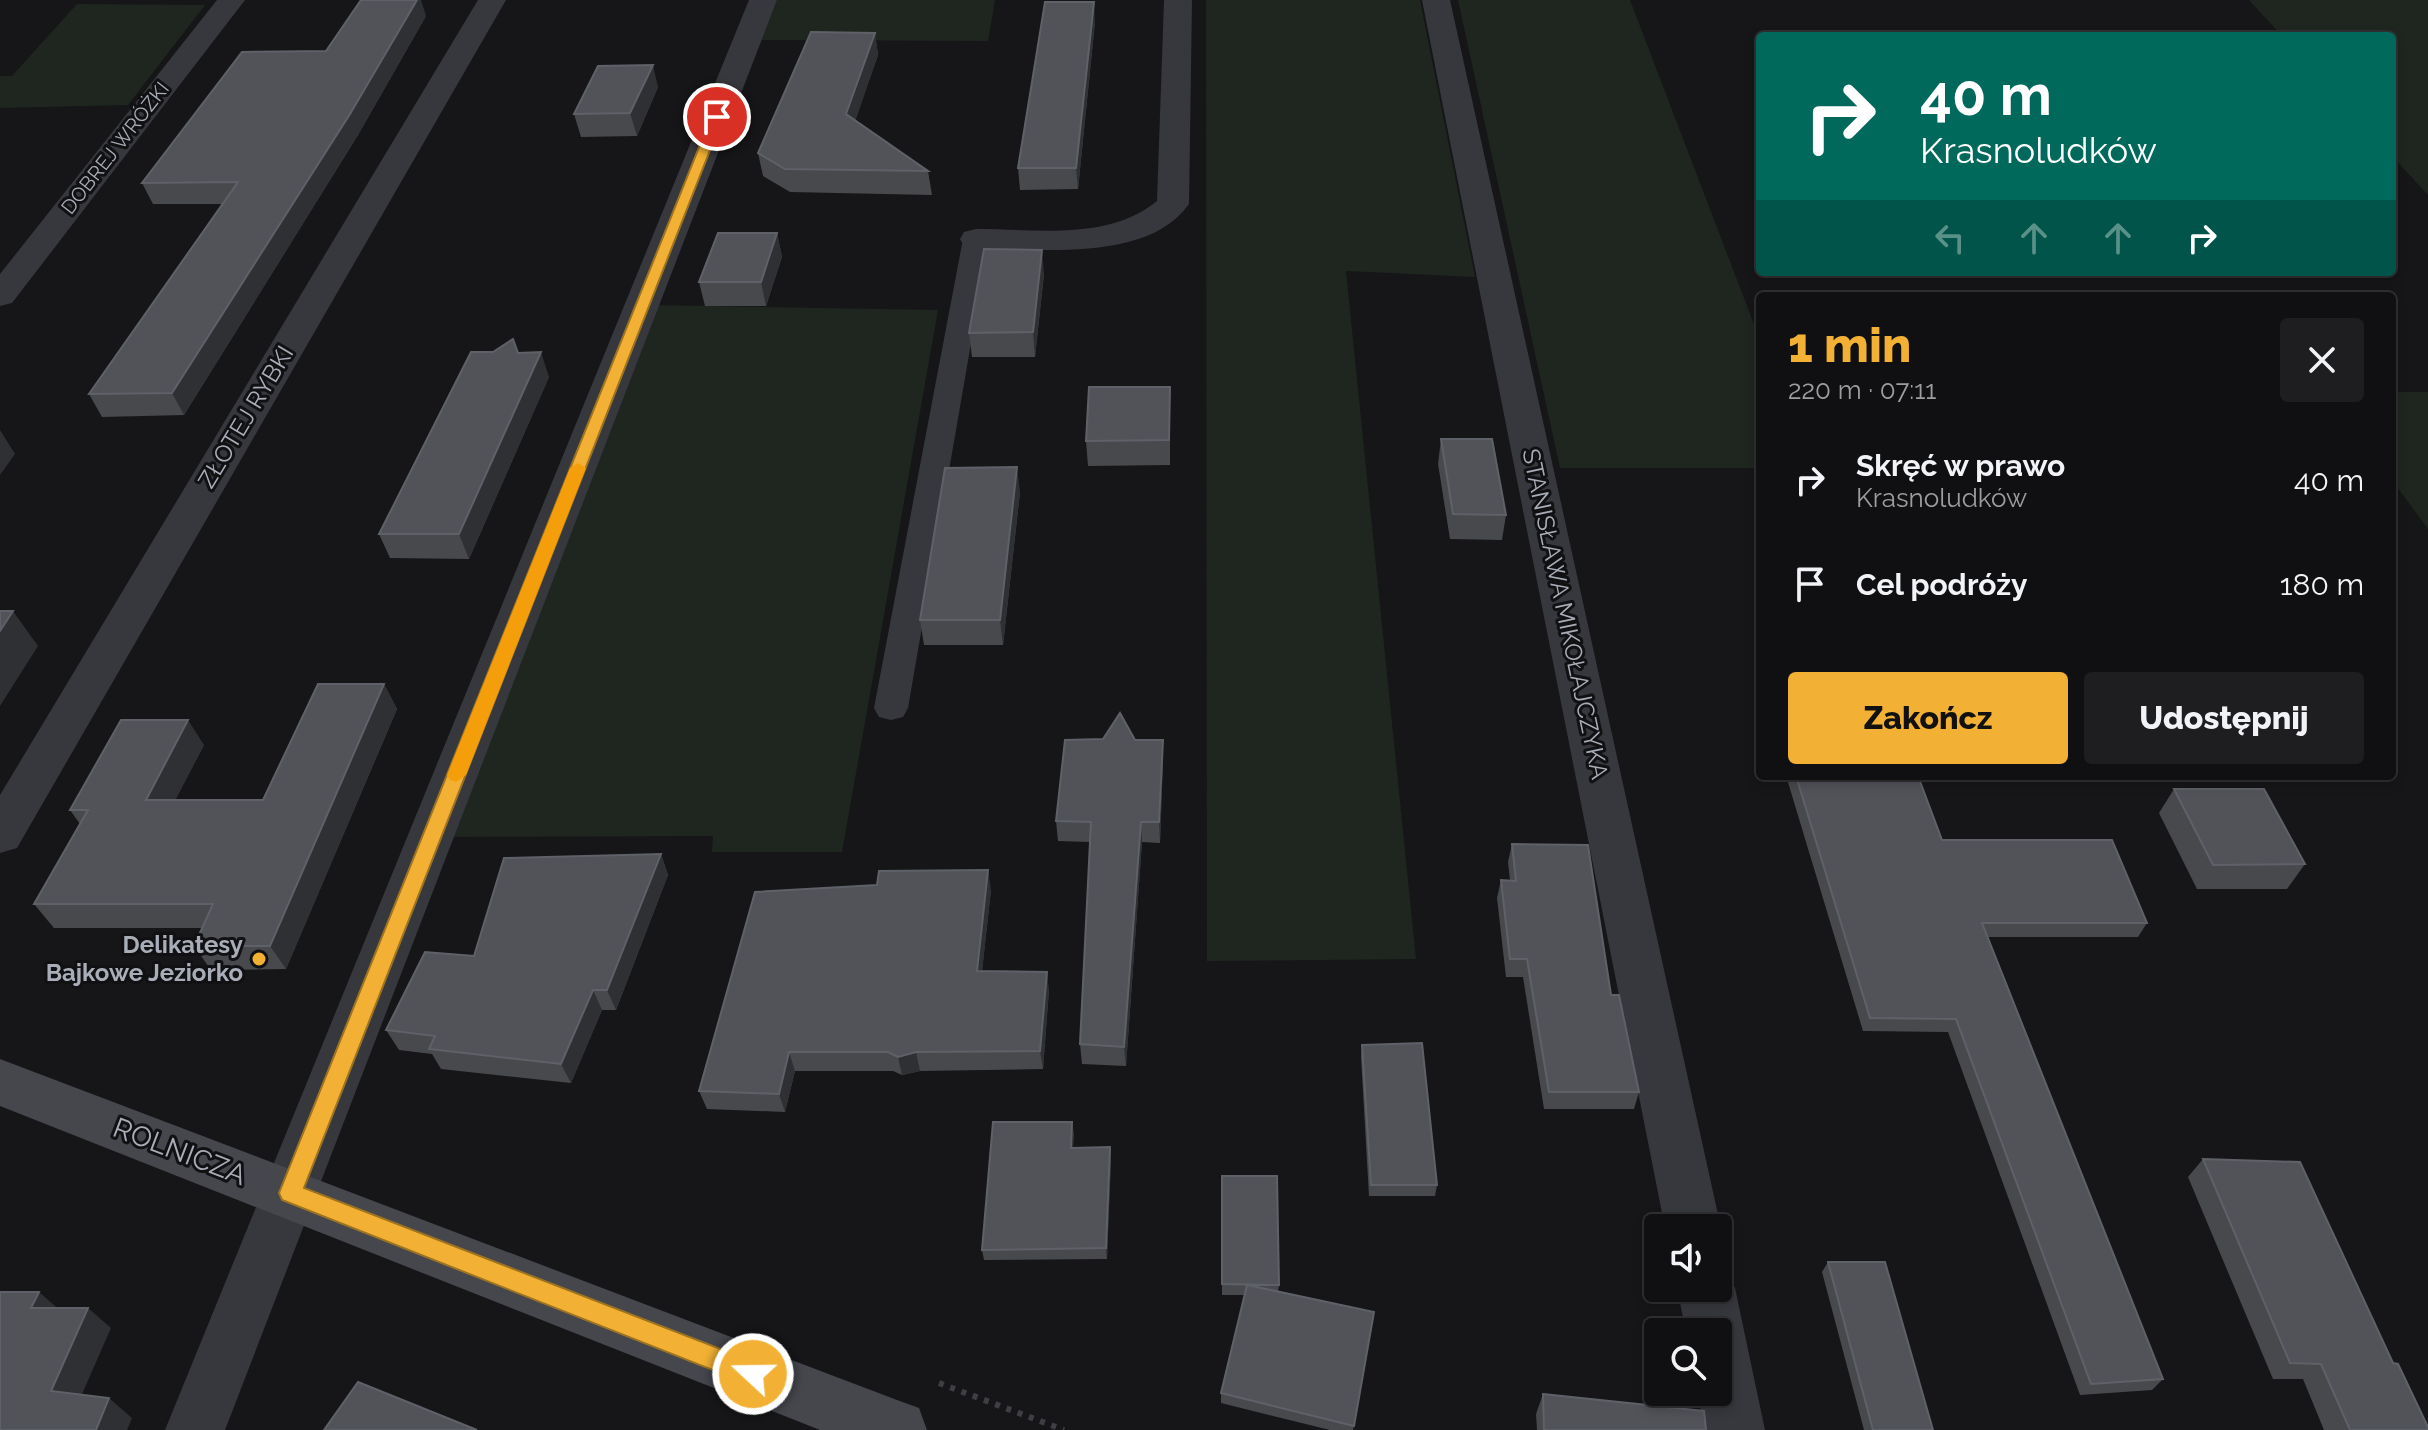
<!DOCTYPE html>
<html lang="pl">
<head>
<meta charset="utf-8">
<style>
  :root { --surface:#101012; --page:#1e1e20; --text:#f1f3f6; --muted:#9c9d9f; --line:#303032; --accent:#f2b134 }
  body { margin:0; font-family:Raleway,sans-serif; background:var(--page); color:var(--text); height:100vh; display:flex; flex-direction:column; font-size:30px; white-space:nowrap }
  * { box-sizing:border-box; margin:0 }
  p { font-size:26px; color:var(--muted) }
  .icon { flex:none; width:44px; height:44px; fill:none; stroke:currentColor; stroke-width:2; stroke-linecap:round; stroke-linejoin:round }
  .map { position:relative; flex:1; overflow:hidden }
  .sheet { position:absolute; left:1756px; top:292px; width:640px; height:488px; display:flex; flex-direction:column; background:var(--surface); border-radius:8px; box-shadow:0 4px 12px #0003,0 0 0 2px var(--line) }
  .sheet>* { flex:none }
  .top-card { position:absolute; left:1756px; top:32px; width:640px; height:244px; border-radius:8px; box-shadow:0 4px 12px #0003,0 0 0 2px var(--line); background:#00695c; color:#fff; overflow:hidden }
  .tools { position:absolute; left:1644px; top:1214px; display:grid; gap:16px }
  .tools a { display:grid; place-items:center; width:88px; height:88px; border-radius:8px; background:var(--surface); box-shadow:0 4px 12px #0003,0 0 0 2px var(--line); font-size:40px }
  .pin { position:absolute; display:grid; place-items:center; width:68px; height:68px; color:#fff; margin:-34px; border:4px solid #fff; border-radius:50%; box-shadow:0 2px 8px #0007 }
  .me { position:absolute; width:88px; margin:-44px; rotate:291deg; stroke-linejoin:round; filter:drop-shadow(0 0 6px #0008) }
  .turn { display:flex; align-items:center; gap:28px; height:168px; padding:0 32px; font-size:36px }
  .turn .icon { width:104px; height:104px; stroke-width:2.5 }
  .turn b { display:block; font-size:56px; line-height:68px }
  .lanes { display:flex; align-items:center; height:76px; padding:0 32px; background:#0003; justify-content:center; gap:40px; direction:ltr }
  .lanes .off { opacity:.35 }
  .round { display:grid; place-items:center; flex:none; width:84px; height:84px; border-radius:8px; background:var(--page) }
  .overview { display:flex; align-items:center; justify-content:space-between; height:136px; padding:0 32px }
  h1 { font-size:48px; font-weight:800; line-height:60px; color:var(--accent) }
  .button { display:flex; gap:16px; margin-top:auto; padding:16px 32px }
  .button a { flex:1; height:92px; border-radius:8px; background:var(--accent); color:#111; font-size:32px; font-weight:800; line-height:92px; text-align:center }
  .button a+a { background:var(--page); color:var(--text) }
  ul { padding:0; list-style:none }
  li { display:flex; align-items:center; gap:24px; height:104px; padding:0 32px }
  li div { flex:1 }
  li b { display:block; font-size:30px }
  li em { font-style:normal }
  .map>svg:first-child { display:block }
  .green { fill:#1e261f }
  .lines { fill:none; stroke-linecap:round; stroke-linejoin:round }
  .path { stroke:#3d3f44; stroke-width:6; stroke-dasharray:5 7; stroke-linecap:butt }
  .lane { fill:#37383d; fill-rule:evenodd }
  .street { fill:#37383d; fill-rule:evenodd }
  .secondary { fill:#45474d; fill-rule:evenodd }
  .wall { fill:#47494d }
  .shaded-wall { fill:#2f3033 }
  .building { fill:#525359; stroke:#5f6168; stroke-width:2 }
  .route { fill:#f2b134; stroke:#9d7322; stroke-width:2 }
  .slow { fill:#f59e0b }
  .poi-dot { fill:#f2b134; stroke:#111113; stroke-width:3 }
  .labels { text-anchor:middle; stroke-width:6; stroke-linejoin:round; paint-order:stroke }
  .far-street-label { font-size:20px; fill:#a8adb8; stroke:#111113 }
  .street-label { font-size:24px; fill:#a8adb8; stroke:#111113 }
  .poi-label { font-size:24px; font-weight:bold; fill:#a8adb8; stroke:#111113; text-anchor:end }
  .near-street-label { font-size:28px; fill:#a8adb8; stroke:#111113 }
</style>
</head>
<body>
<div class="map">
<svg width="2428" height="1430" viewBox="0 0 2428 1430">
  <rect width="100%" height="100%" fill="#161618"/>
  <path class="green" d="M777,0H995L988,41L761,40Z
    M1206,0H1420L1475,277L1346,271L1416,959L1207,961Z
    M1458,0H1630L1760,340V468H1560Z
    M2249,0H2428V195L2392,156V36H2282Z
    M77,4L205,5L128,105L0,108V76H12Z
    M649,305L938,310L842,852H712L713,836L443,837Z
    M2392,392H2428V529L2392,480Z"/>
  <g class="lines">
    <path class="path" d="M939,1383L1064,1430"/>
    <path class="lane" d="M976,231L985,234L989,239L908,708L903,717L891,720L879,717L874,708L963,239L967,234Z"/>
    <path class="street" d="M217,0H245L12,303L0,306V274Z
      M478,0H506L17,848L0,853V795Z
      M749,0H777L225,1430H165Z
      M1164,0H1192L1189,204C1148,263 1039,248 976,249L964,246L960,239L964,232L976,229C1037,229 1108,241 1157,201Z
      M1422,0H1450L1721,1228L1718,1235V1228H1665Z
      M1718,1265L1726,1269L1735,1288L1765,1430H1705L1697,1392H1718V1332H1686L1677,1288H1718Z"/>
    <path class="secondary" d="M0,1059L897,1400L919,1408L927,1430H820L0,1106Z"/>
  </g>
  <path class="wall" d="M426,16L358,135L184,415L102,417L89,394L222,204H153L142,183L326,51Z
    M1095,22L1078,189L1020,190L1018,168Z
    M875,33L878,55L855,120L928,171L932,195L790,192L763,176L758,153Z
    M658,87L637,136L581,137L574,114Z
    M777,233L782,257L766,306H705L699,282Z
    M1044,274L1035,357H972L969,333Z
    M518,353L549,377L469,559L390,558L379,534Z
    M1170,387V465L1088,466L1086,441Z
    M1441,439L1506,515L1502,540L1450,539L1438,464Z
    M1020,492L1003,645H924L920,620Z
    M384,684L397,709L286,969L211,970L194,946L202,928H54L34,904L80,824L70,810L204,745L175,800H263Z
    M1135,740L1163,760L1160,843L1142,842L1126,1066L1082,1064L1080,1044L1090,842L1058,841L1056,821Z
    M1789,776H1918L1942,840L2147,923L2138,937H1988L2163,1379L2152,1390L2080,1395L1948,1032L1863,1031L1787,779Z
    M2174,789L2305,864L2287,889H2197L2159,813Z
    M1512,844L1611,995L1639,1092L1634,1109H1544L1523,977H1506L1497,898L1501,880H1510L1508,862Z
    M661,854L668,875L616,1010H602L571,1083L441,1069L432,1054L399,1050L386,1030L474,956Z
    M991,890L982,971L1049,990L1043,1069L920,1071L902,1075L893,1071H795L785,1112L707,1109L699,1091Z
    M1362,1045L1437,1185L1435,1196H1369L1361,1057Z
    M1074,1133L1073,1148L1110,1147L1111,1159L1107,1259L984,1260L982,1250Z
    M2203,1159L2393,1363L2428,1430H2324L2303,1379H2273L2188,1177Z
    M1222,1176L1279,1285L1278,1291L1374,1312L1353,1430H1330L1221,1403V1393L1245,1295H1222Z
    M1828,1262L1933,1430H1864L1822,1272Z
    M1543,1394L1706,1430H1537L1536,1414Z"/>
  <path class="shaded-wall" d="M417,0H421L426,16L358,135L184,415L172,393Z
    M1094,2L1095,22L1078,189L1076,168Z
    M875,33L878,55L850,137L846,114Z
    M653,65L658,87L637,136L630,113Z
    M777,233L782,257L766,306L761,282Z
    M1042,250L1044,274L1035,357L1033,332Z
    M541,352L549,377L469,559L459,534Z
    M0,430L15,454L0,475Z
    M1017,467L1020,492L1003,645L1000,620Z
    M13,611L38,646L0,706V631Z
    M384,684L397,709L286,969L270,946Z
    M188,720L204,745L163,824L146,800Z
    M1163,740V760L1160,843L1159,822Z
    M1141,822L1142,842L1126,1066L1124,1047Z
    M661,854L668,875L616,1010L607,990Z
    M988,870L991,890L980,990L977,971Z
    M1047,972L1049,990L1043,1069L1040,1051Z
    M593,990L602,1010L571,1083L561,1064Z
    M789,1052L795,1071L785,1112L779,1094Z
    M916,1052L920,1071L902,1075L898,1057Z
    M1072,1122L1074,1133L1072,1159L1071,1148Z
    M1110,1147L1111,1159L1107,1259L1106,1248Z
    M39,1292L62,1312L31,1308Z
    M88,1308L111,1328L75,1410L51,1391Z
    M109,1398L132,1418L127,1430H96Z"/>
  <path class="building" d="M361,0H417L350,114L172,393L89,394L238,182L142,183L242,52L326,51Z
    M1045,2H1094L1076,168H1018Z
    M811,32L875,33L846,114L928,171L785,169L758,153Z
    M653,65L630,113L574,114L598,66Z
    M718,233H777L761,282H699Z
    M984,249L1042,250L1033,332L969,333Z
    M513,339L518,353L541,352L459,534H379L471,352H493Z
    M1089,387H1170L1169,440L1086,441Z
    M1441,439H1492L1506,515L1453,514Z
    M1017,467L1000,620H920L945,468Z
    M0,611H13L0,631Z
    M318,684H384L270,946H194L213,904H34L88,810H70L121,720H188L146,800H263Z
    M1120,713L1135,740H1163L1159,822H1141L1124,1047L1080,1044L1091,822L1056,821L1065,740L1103,739Z
    M1796,776H1918L1942,840H2112L2147,923H1982L2163,1379L2091,1384L1956,1019L1870,1018Z
    M2174,789H2264L2305,864L2213,865Z
    M1512,844L1588,845L1611,995H1619L1639,1092H1549L1527,959H1510L1501,880L1516,881Z
    M661,854L607,990H593L561,1064L429,1049L435,1036L386,1030L425,952L474,956L504,858Z
    M988,870L977,971L1047,972L1040,1051L916,1052L898,1057L888,1052H789L779,1094L699,1091L755,892L877,885L879,871Z
    M1422,1043L1437,1185H1371L1362,1045Z
    M993,1122H1072L1071,1148L1110,1147L1106,1248L982,1250Z
    M2203,1159L2300,1162L2393,1363L2398,1364L2428,1427V1430H2350L2321,1364L2290,1363Z
    M1222,1176H1277L1279,1285L1222,1284Z
    M1828,1262H1885L1933,1430H1873Z
    M1247,1285L1374,1312L1354,1426L1221,1393Z
    M0,1292H39L31,1308H88L51,1391L109,1398L96,1430H0Z
    M358,1382L477,1430H324Z
    M1543,1394L1704,1411L1706,1430H1544Z"/>
  <path class="route" d="M712,115L723,117L304,1188L762,1365L765,1374L762,1382L753,1386L282,1200L279,1193Z"/>
  <path class="slow" d="M578,463L586,468L466,775L456,782L450,780L447,775L570,468Z"/>
  <circle class="poi-dot" cx="259" cy="959" r="8"/>
  <g class="labels">
    <g class="far-street-label">
      <text transform="translate(115 148) rotate(-52)" y="7">DOBREJ WRÓŻKI</text>
    </g>
    <g class="street-label">
      <text transform="translate(246 417) rotate(-59)" y="8">ZŁOTEJ RYBKI</text>
      <text transform="translate(1565 614) rotate(78)" y="8">STANISŁAWA MIKOŁAJCZYKA</text>
    </g>
    <g class="poi-label">
      <text x="243" y="953">Delikatesy<tspan x="243" dy="28">Bajkowe Jeziorko</tspan></text>
    </g>
    <g class="near-street-label">
      <text transform="translate(180 1151) rotate(21)" y="10">ROLNICZA</text>
    </g>
  </g>
</svg>
<div class="tools">
<a><svg class="icon" aria-label="sound" viewBox="0 0 24 24"><path d="M4 9h4l5-4v14l-5-4H4zM17 9q2 3 0 6"/></svg></a>
<a><svg class="icon" aria-label="search" viewBox="0 0 24 24"><circle cx="10" cy="10" r="6"/><path d="M15 15l6 6"/></svg></a>
</div>
<div class="pin" style="left:717px;top:117px;background:#d93025"><svg class="icon" aria-label="arrive" viewBox="0 0 24 24"><path d="M6 21V4h12l-3 4 3 4H6"/></svg></div>
<svg class="me" style="left:753px;top:1374px" viewBox="-20 -20 40 40"><circle r="17" fill="#f2b134" stroke="#fff" stroke-width="3"/><path d="M0-11L8 9 0 5-8 9z" fill="#fff"/></svg>
<div class="top-card">
<div class="turn"><svg class="icon" aria-label="right" viewBox="0 0 24 24"><path d="M7 20v-9h11M14 6l5 5-5 5"/></svg><div><b>40 m</b>Krasnoludków</div></div>
<div class="lanes"><svg class="icon off" aria-label="left" viewBox="0 0 24 24"><path d="M17 20v-9H6M10 6l-5 5 5 5"/></svg><svg class="icon off" aria-label="ahead" viewBox="0 0 24 24"><path d="M12 20V5M6 11l6-6 6 6"/></svg><svg class="icon off" aria-label="ahead" viewBox="0 0 24 24"><path d="M12 20V5M6 11l6-6 6 6"/></svg><svg class="icon" aria-label="right" viewBox="0 0 24 24"><path d="M7 20v-9h11M14 6l5 5-5 5"/></svg></div>
</div>
<section class="sheet">
<div class="overview"><div><h1>1 min</h1><p>220 m · 07:11</p></div><a class="round"><svg class="icon" aria-label="close" viewBox="0 0 24 24"><path d="M6 6l12 12M18 6L6 18"/></svg></a></div>
<ul>
<li><svg class="icon" aria-label="right" viewBox="0 0 24 24"><path d="M7 20v-9h11M14 6l5 5-5 5"/></svg><div><b>Skręć w prawo</b><p>Krasnoludków</p></div><em>40 m</em></li>
<li><svg class="icon" aria-label="arrive" viewBox="0 0 24 24"><path d="M6 21V4h12l-3 4 3 4H6"/></svg><div><b>Cel podróży</b></div><em>180 m</em></li>
</ul>
<div class="button"><a>Zakończ</a><a>Udostępnij</a></div>
</section>
</div>
</body>
</html>
